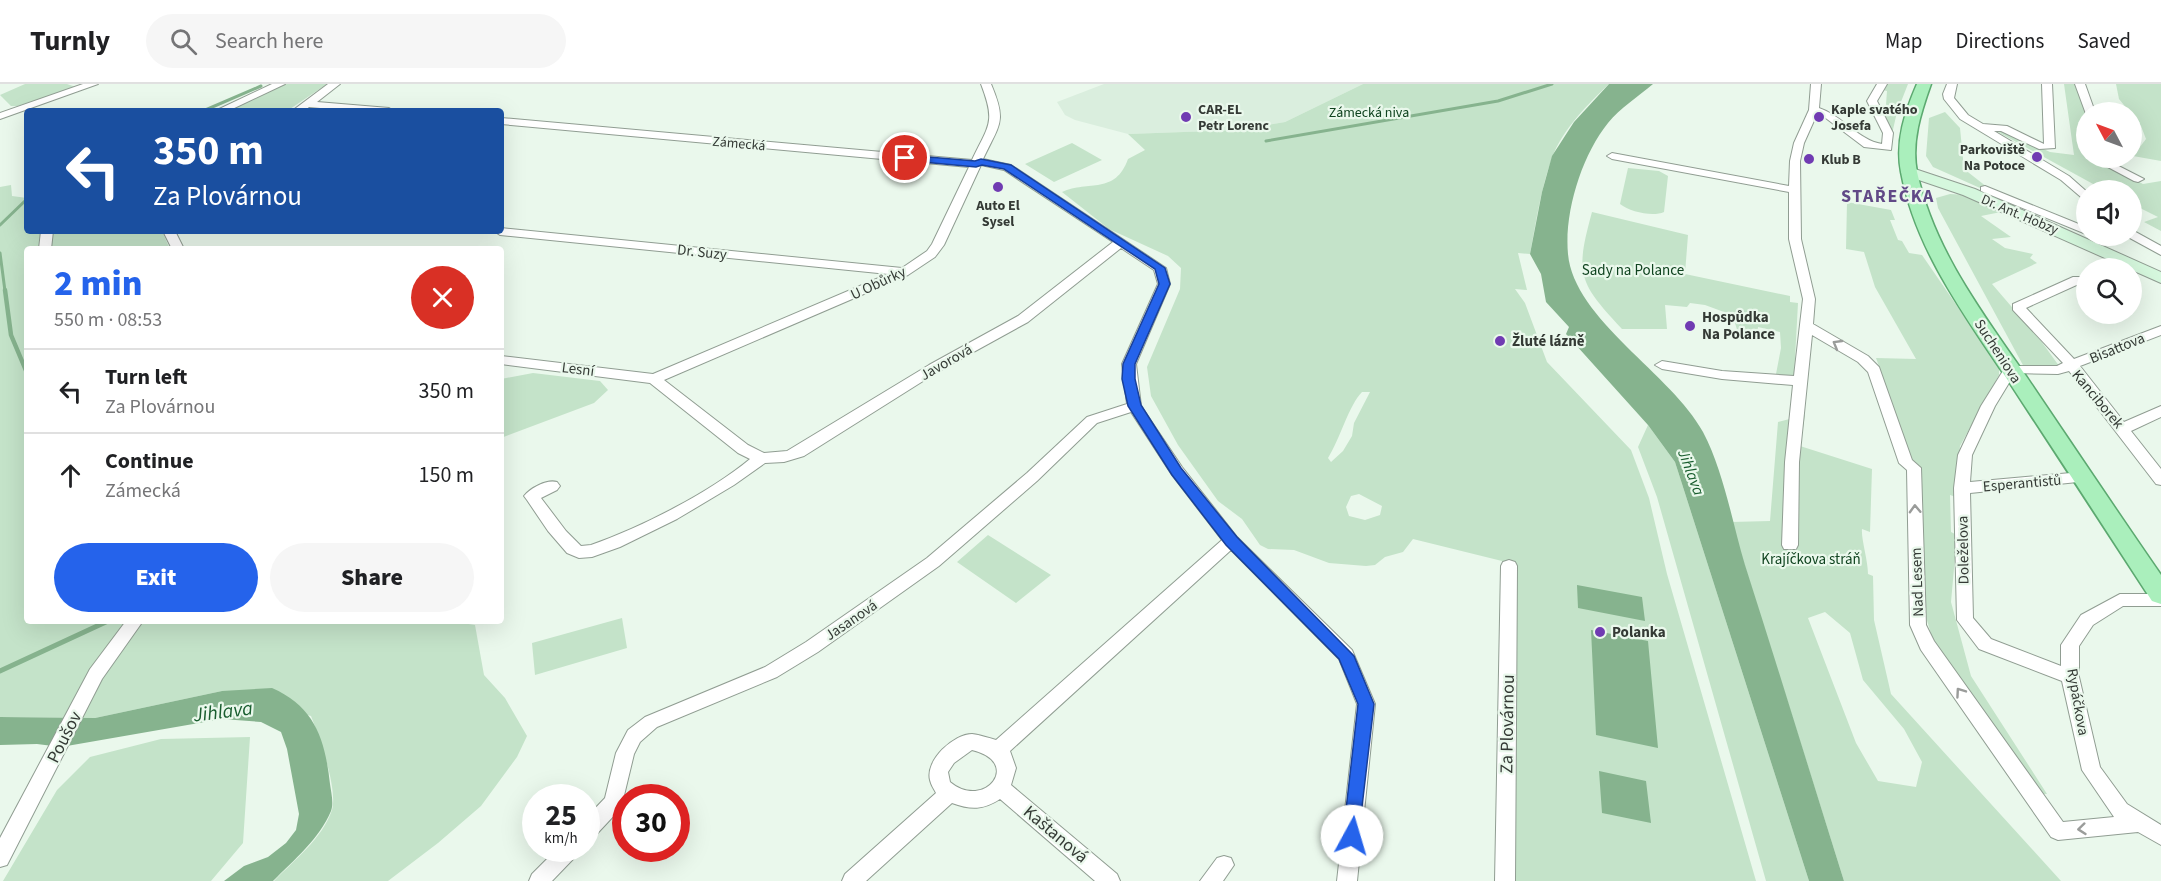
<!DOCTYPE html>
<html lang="en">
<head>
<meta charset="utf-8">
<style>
  :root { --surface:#fff; --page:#f6f6f6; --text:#202124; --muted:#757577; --line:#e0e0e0; --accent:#2563eb }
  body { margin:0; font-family:"Source Sans 3",sans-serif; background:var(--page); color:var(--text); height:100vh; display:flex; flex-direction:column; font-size:22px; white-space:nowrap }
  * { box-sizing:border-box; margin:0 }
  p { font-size:20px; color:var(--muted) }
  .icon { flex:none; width:33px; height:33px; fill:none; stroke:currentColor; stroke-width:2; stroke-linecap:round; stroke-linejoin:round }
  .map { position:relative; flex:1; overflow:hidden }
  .panel { position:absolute; left:24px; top:162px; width:480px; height:378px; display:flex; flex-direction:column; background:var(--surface); border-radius:6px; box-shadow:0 6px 24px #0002 }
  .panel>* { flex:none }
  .banner { position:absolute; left:24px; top:24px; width:480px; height:126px; border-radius:6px; box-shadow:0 6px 24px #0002; background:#1a4fa0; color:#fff; overflow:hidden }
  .needle { width:39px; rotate:311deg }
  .fabs { position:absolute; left:2076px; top:18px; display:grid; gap:12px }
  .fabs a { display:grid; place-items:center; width:66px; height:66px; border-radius:50%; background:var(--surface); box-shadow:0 6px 24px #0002; font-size:30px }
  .speed { position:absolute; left:522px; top:700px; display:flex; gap:12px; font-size:30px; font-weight:700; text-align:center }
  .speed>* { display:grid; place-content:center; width:78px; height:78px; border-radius:50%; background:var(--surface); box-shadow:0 6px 24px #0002; line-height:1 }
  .speed small { font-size:15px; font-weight:400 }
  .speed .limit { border:9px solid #d22; background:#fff; color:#111 }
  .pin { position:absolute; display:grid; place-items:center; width:51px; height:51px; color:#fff; margin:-26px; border:3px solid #fff; border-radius:50%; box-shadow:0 2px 6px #0007 }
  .me { position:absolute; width:66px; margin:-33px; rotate:6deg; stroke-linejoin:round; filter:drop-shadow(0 0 4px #0008) }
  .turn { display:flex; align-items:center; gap:21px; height:126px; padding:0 30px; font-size:27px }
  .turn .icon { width:78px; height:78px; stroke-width:2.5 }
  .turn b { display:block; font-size:42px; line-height:51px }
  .round { display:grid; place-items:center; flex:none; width:63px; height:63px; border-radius:32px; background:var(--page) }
  .overview { display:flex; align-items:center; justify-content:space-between; height:102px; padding:0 30px }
  h1 { font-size:36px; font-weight:800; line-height:45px; color:var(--accent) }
  .button { display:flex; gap:12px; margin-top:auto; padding:12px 30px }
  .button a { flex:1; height:69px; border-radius:36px; background:var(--accent); color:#fff; font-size:24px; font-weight:800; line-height:69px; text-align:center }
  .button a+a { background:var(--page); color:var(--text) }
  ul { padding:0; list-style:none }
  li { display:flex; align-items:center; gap:18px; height:84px; padding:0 30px; border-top:2px solid var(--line) }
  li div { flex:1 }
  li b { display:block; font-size:22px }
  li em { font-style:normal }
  header { display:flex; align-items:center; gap:36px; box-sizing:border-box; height:84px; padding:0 30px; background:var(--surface); border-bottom:2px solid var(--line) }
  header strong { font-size:28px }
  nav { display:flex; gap:33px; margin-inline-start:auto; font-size:21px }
  .search { width:420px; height:54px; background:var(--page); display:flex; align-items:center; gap:15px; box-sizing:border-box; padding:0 21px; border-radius:33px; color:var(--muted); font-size:22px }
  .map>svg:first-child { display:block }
  .built { fill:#daeede }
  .green { fill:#c4e3c9; fill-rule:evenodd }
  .water { fill:#86b38e }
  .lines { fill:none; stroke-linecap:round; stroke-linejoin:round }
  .stream-far2 { stroke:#86b38e; stroke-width:3 }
  .stream-far1 { stroke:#86b38e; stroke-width:4.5 }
  .stream { stroke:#86b38e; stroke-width:5 }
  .minor-casing { stroke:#909d92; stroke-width:2 }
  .secondary-casing { stroke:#909d92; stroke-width:2 }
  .primary-casing { stroke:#5ca970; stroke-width:3 }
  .minor { fill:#fff; fill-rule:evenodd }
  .secondary { fill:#d5f7dd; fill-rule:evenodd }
  .primary { fill:#aaefbc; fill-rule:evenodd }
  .oneway { stroke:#9a9c9a }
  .route { fill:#2563eb; stroke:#184099; stroke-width:1.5 }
  .poi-dot { fill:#703bb2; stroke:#eaf8ec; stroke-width:2 }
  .labels { text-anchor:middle; stroke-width:4.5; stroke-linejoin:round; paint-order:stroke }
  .far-poi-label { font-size:14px; font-weight:bold; fill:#343a35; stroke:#eaf8ec; text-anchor:start }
  .far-park-label { font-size:14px; fill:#0f431f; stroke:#eaf8ec }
  .far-street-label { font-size:14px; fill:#343a35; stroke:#eaf8ec }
  .street-label { font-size:15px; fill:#343a35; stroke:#eaf8ec }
  .park-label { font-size:15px; fill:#0f431f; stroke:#eaf8ec }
  .poi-label { font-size:15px; font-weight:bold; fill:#343a35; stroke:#eaf8ec; text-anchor:start }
  .water-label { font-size:16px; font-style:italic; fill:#185d2e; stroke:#eaf8ec }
  .far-district-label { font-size:18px; font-weight:bold; letter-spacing:1.5px; fill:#614987; stroke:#eaf8ec }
  .near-street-label { font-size:18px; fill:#343a35; stroke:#eaf8ec }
  .near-water-label { font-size:20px; font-style:italic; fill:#185d2e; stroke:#eaf8ec }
</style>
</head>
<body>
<header>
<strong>Turnly</strong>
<div class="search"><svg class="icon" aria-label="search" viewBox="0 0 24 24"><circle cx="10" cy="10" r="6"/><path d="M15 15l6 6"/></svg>Search here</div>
<nav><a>Map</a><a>Directions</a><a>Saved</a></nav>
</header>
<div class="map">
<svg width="2161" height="797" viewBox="0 0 2161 797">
  <rect width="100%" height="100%" fill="#eaf8ec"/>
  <path class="built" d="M1104,0H1363L1285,38L1239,46L1128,50L1075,36L1065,31L1057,18Z"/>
  <path class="green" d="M25,0H67L76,3L18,22H11L0,11Z
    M285,0H327L287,27H226Z
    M1363,0H1609C1588,20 1562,46 1552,74C1541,104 1536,138 1530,170L1518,169L1527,206L1515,205L1525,219L1547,278L1631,366L1649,414L1667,490L1756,797H1515L1517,484L1502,481V477L1413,455L1403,468L1385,473L1375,481L1366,482L1329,479L1294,466L1268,465L1260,461L1242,435L1218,417L1178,361L1151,312L1147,283L1180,205L1181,184L1168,172L1109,145L1062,108C1089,96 1115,111 1128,75L1145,66L1128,50L1239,46L1285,38ZM1362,308H1370L1354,339L1352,352L1343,367L1331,378L1328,374C1340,355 1349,321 1362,308ZM1359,410L1382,422L1380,431L1365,436L1349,432L1346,423L1351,412Z
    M1886,0H1908L1897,28L1892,50L1885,34L1887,7L1883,6Z
    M2064,0H2076L2086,31V74H2094L2143,100L2161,97V147L2144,138L2158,133L2132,120V106H2104L1998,48L2004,47L2050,68L2074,71Z
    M2116,0H2161V77L2133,72L2146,55L2141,42L2119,15Z
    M1945,28L1960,44L1964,85L1987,103L1989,108L1933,83L1926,72L1929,34Z
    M1072,59L1102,76L1054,98L1025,80Z
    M1628,84L1659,87L1668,92L1664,128C1653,133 1630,128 1620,120Z
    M11,101L12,112L27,114V147H162L170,165H27V537H450L475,541L484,591L505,614L527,652L517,673L481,722L438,759L388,797H274C294,776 322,755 332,726C338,705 319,652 311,632L222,607L95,634L0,633V103Z
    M1950,110L1968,111L1991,121L2001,128L1981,132L2011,153L1992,155L2005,164L2033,170L2030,174L2037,179L1992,200L2041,257L2062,286L2024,283L1938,124L1936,114Z
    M1847,118L1891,126L1895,136H1890L1898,156L1902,157L1909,169L1922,171L1999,283V291L1960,362L1956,413L1950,411L1951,448L1957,451L1951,518L1971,592L2047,710H2039L1934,560L1926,533L1920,382L1913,378L1876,274L1916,275L1875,203L1864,168L1846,165Z
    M1592,128L1688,151L1685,190L1790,212V218L1798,219L1794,293L1776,290L1781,264L1780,248L1758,243V255L1738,249L1735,239L1724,237V228L1705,221L1690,219L1687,223L1665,221L1667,245H1622C1578,198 1575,190 1592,128Z
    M533,289L600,297L608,306L594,319L501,354V295Z
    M1805,331L1800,362L1872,385L1870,448L1862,445C1861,455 1868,476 1868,490L1873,492L1874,536L1891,610L2061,797H1844L1731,438L1770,437L1778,338ZM1825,528L1850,549L1863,596L1904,645L1922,678L1916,703L1878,697L1856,659L1808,534Z
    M1648,341L1675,378L1809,797H1766L1657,413L1638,363Z
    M988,451L1051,491L1016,519L957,478Z
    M622,534L627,564L535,591L532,559Z
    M250,653L243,759L211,797H3L57,706L90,673L161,655Z"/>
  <path class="water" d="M1609,0H1653C1639,12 1620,24 1608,39C1582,71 1564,128 1568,170C1574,236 1672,290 1703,348C1724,388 1732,438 1745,481C1779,587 1811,692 1844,797H1809L1675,378L1648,341L1566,250L1569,243L1546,218L1541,190L1530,170L1542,108L1552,72L1574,38Z
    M1577,501L1642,513L1645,537L1578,524Z
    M1591,546L1648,557L1658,664L1596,651Z
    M272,604C315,623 325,655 330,700C331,708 334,719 331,727C319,755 295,775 273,797H224L244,782L268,773L286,759L296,746L299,730L287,665L281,648L261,638L222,635L61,663L37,660L0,661V633L95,634L222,607Z
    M1599,687L1646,697L1651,739L1602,729Z"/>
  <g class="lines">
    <path class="stream-far2" d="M203,27L261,2
      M1266,57L1498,17L1552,0
      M0,141L27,115
      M0,169L5,207"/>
    <path class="stream-far1" d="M5,206L11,251L27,289"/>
    <path class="stream" d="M0,587L108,537"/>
    <g class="minor-casing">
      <path id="minor" d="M83,0H98L0,35V29Z
        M272,0H285L228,27H215Z
        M328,0H340L317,18L389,24L394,27H354L309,23L304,27H292Z
        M981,0H991C1007,38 1000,39 983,75L1011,81L1166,184L1170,200L1136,280L1141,322L1182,383L1237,453L1352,566L1375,620L1357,797H1337L1357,620L1339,575L1231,466L1010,667L1016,684L1011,701L1117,790L1120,797H1095L1000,715C983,726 971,726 952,719L866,797H842L845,790L936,709C934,705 931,701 930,696C925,676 954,650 972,650C980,651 989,654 996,656L1222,456L1172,391L1131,328L1097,339L1037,397L939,482L818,568L777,593L657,643L640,658L634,670L621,724L593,754L586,757V734L605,714L616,669L628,646L645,633L765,583L806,558L927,474L1027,389L1087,333L1127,320L1122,280L1158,200L1154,186L1121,164L1028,238L939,287L804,372L784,378L765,379L734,401L677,435L620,463L592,473L579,474L567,469L548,447L527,416L524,412C530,404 547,395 557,398L560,402L557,406L541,414L566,447L581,462L591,461C642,443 709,409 750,375L738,369L650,299L501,280V272L653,290L888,190L500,151L494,147H501V144L902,184L927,167L932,160L969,83L501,40V34L972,76C989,40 996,39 981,0ZM981,81L1004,86L1113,158L1018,232L929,281L787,367L764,369L748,361L664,296L908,191L935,173L944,161ZM972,666C1023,678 985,727 950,698L948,688L954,679Z
        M1811,0H1821L1819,24C1843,32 1858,56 1882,60L1883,49L1867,17L1877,0H1887L1877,17L1893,49L1891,66L1864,63L1823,32L1817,30L1804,59L1800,77L1801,155L1815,215L1813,240L1868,272L1879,283L1912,376L1921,384L1926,541L1934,557L2063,738L2114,733L2082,686L2062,597L1979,565L1957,536L1954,404L1958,371L1981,322L2006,282H2057L2063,279L2013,226V220L2073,193H2081V199L2026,224L2074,275L2161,242V251L2080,282L2124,338L2161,322V333L2131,347L2161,385V401L2156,400L2069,287L2058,290L2015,289L1995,322L1972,371L1970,398L2082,388L2089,393L2087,397L1970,409L1973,534L1991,555L2061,582V561L2081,531L2120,510H2161V522H2123L2093,541L2079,562V593L2100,683L2127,720L2161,741V761L2138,748L2058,756L2051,753L1921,566L1910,541L1907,386L1899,379L1868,288L1858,278L1812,251L1799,378L1798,461L1796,465H1784L1782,461L1785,378L1793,301L1722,295L1662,285L1655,281L1662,277L1722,287L1794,292L1803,215L1789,155V108L1612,75L1607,72L1612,69L1789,102L1790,77L1794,59L1809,26Z
        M1947,0H1957L1954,14L1968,31L1983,40L2007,42L2044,60L2042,0H2052L2055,64L2039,65L2001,47H1994L2069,92L2086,107V115L2082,114L2061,96L1960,35L1944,15L1943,10Z
        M2075,0H2085L2095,28L2086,30Z
        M2091,74H2103L2144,95L2138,98L2134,97Z
        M1985,102L2086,143V150L1981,107V103Z
        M2132,146L2161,162V171L2128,153L2132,152Z
        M41,147H53L51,165H39Z
        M163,147H175L184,165H172Z
        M1509,476L1515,478L1517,482L1515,797H1495L1501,482L1503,478Z
        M126,537H143L102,595L7,781L0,783V754L90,585Z
        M557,765H580L577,771L552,797H529L532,790Z
        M1224,772L1231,774L1234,781L1223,797H1200L1217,774Z"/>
    </g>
    <g class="secondary-casing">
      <path id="secondary" d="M1909,83L1975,105L2161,188V199L1963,111L1904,91L1901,88L1904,85Z"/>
    </g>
    <g class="primary-casing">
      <path id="primary" d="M1917,0H1931C1921,28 1911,58 1917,88C1934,167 1984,231 2028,295C2072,360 2116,426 2161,491V520L2152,517C2106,446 2060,375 2013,304C1969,237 1916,169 1901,88C1895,57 1905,28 1917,0Z"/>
    </g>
    <use href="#minor" class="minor"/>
    <use href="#secondary" class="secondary"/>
    <use href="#primary" class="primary"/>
  </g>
  <defs><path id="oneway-chevron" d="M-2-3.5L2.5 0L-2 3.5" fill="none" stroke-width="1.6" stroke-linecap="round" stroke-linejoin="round" transform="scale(1.5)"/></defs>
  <g class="oneway">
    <use href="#oneway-chevron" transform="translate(1837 260) rotate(-150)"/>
    <use href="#oneway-chevron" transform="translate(1915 425) rotate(-92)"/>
    <use href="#oneway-chevron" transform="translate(1960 608) rotate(-125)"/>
    <use href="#oneway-chevron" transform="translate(2082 745) rotate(174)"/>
  </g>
  <path class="route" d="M905,71L975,77L981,75L1011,81L1165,184L1170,200L1135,280V295L1141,321L1181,384L1237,453L1354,572L1374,620L1358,757L1352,760L1345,757L1343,752L1358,620L1339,575L1226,461L1172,391L1128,322L1122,295L1123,280L1159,200L1155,185L1004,85L982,81L976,83L901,76L900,74Z"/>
  <g class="poi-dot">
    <circle cx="1186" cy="33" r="6"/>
    <circle cx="1819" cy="33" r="6"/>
    <circle cx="2037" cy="73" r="6"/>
    <circle cx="1809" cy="75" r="6"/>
    <circle cx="998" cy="103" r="6"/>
    <circle cx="1690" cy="242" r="6"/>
    <circle cx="1500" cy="257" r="6"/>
    <circle cx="1600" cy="548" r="6"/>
  </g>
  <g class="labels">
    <g class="far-poi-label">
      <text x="1198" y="30">CAR-EL<tspan x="1198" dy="16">Petr Lorenc</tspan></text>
      <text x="1831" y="30">Kaple svatého<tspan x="1831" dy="16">Josefa</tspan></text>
      <text x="2025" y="70" text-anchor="end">Parkoviště<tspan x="2025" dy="16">Na Potoce</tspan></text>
      <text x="1821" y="80">Klub B</text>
      <text x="998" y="126" text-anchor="middle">Auto El<tspan x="998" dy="16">Sysel</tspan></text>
    </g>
    <g class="far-park-label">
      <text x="1369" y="33">Zámecká niva</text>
    </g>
    <g class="far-street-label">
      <text transform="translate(739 59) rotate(5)" y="5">Zámecká</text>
      <text transform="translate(2020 130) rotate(23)" y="5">Dr. Ant. Hobzy</text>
    </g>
    <g class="street-label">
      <text transform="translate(702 168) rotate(6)" y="5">Dr. Suzy</text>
      <text transform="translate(878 199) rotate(-25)" y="5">U Obůrky</text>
      <text transform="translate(2117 264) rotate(-22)" y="5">Bisattova</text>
      <text transform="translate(1998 267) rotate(57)" y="5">Sucheniova</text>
      <text transform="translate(946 278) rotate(-30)" y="5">Javorová</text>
      <text transform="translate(578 285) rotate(7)" y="5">Lesní</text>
      <text transform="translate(2098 315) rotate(50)" y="5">Kanciborek</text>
      <text transform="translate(2022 399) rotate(-5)" y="5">Esperantistů</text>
      <text transform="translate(1963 466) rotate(-91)" y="5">Doleželova</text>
      <text transform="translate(1917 498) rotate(-92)" y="5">Nad Lesem</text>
      <text transform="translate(851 536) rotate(-34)" y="5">Jasanová</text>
      <text transform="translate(2078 618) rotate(80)" y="5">Rypáčkova</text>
    </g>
    <g class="park-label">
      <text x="1633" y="191">Sady na Polance</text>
      <text x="1811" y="480">Krajíčkova stráň</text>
    </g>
    <g class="poi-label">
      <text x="1702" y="238">Hospůdka<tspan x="1702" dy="17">Na Polance</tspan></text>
      <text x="1512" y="262">Žluté lázně</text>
      <text x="1612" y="553">Polanka</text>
    </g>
    <g class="water-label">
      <text transform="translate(1692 388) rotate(69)" y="6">Jihlava</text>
    </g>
    <g class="far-district-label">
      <text x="1888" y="118">STAŘEČKA</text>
    </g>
    <g class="near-street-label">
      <text transform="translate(1507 640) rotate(-89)" y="6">Za Plovárnou</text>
      <text transform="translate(64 653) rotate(-63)" y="6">Poušov</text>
      <text transform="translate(1056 750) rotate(40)" y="6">Kaštanová</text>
    </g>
    <g class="near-water-label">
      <text transform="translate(223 627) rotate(-7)" y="7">Jihlava</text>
    </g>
  </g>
</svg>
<div class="fabs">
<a><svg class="needle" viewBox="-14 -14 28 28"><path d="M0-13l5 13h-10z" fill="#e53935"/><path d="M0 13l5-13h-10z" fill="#757577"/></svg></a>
<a><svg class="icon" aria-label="sound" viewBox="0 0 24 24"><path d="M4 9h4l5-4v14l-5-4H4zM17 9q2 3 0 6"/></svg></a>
<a><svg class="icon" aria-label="search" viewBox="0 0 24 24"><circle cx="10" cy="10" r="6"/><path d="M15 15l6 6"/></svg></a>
</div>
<div class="speed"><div>25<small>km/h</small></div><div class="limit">30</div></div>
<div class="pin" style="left:905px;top:74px;background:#d93025"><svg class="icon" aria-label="arrive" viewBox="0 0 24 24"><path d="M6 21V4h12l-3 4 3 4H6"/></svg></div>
<svg class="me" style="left:1352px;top:752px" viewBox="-20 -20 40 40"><circle r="19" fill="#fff"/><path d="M0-13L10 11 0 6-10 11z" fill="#2563eb"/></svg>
<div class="banner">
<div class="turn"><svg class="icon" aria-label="left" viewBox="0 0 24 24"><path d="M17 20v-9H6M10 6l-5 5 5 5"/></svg><div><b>350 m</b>Za Plovárnou</div></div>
</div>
<section class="panel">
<div class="overview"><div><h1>2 min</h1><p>550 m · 08:53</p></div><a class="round" style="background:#d93025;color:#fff"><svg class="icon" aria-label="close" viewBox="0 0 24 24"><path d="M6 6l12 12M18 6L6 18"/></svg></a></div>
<ul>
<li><svg class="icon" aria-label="left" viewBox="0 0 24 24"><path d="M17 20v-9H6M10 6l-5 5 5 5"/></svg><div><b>Turn left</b><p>Za Plovárnou</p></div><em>350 m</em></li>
<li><svg class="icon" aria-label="ahead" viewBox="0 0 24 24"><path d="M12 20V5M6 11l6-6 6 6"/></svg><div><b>Continue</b><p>Zámecká</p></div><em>150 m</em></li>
</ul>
<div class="button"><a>Exit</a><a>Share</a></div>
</section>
</div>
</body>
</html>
